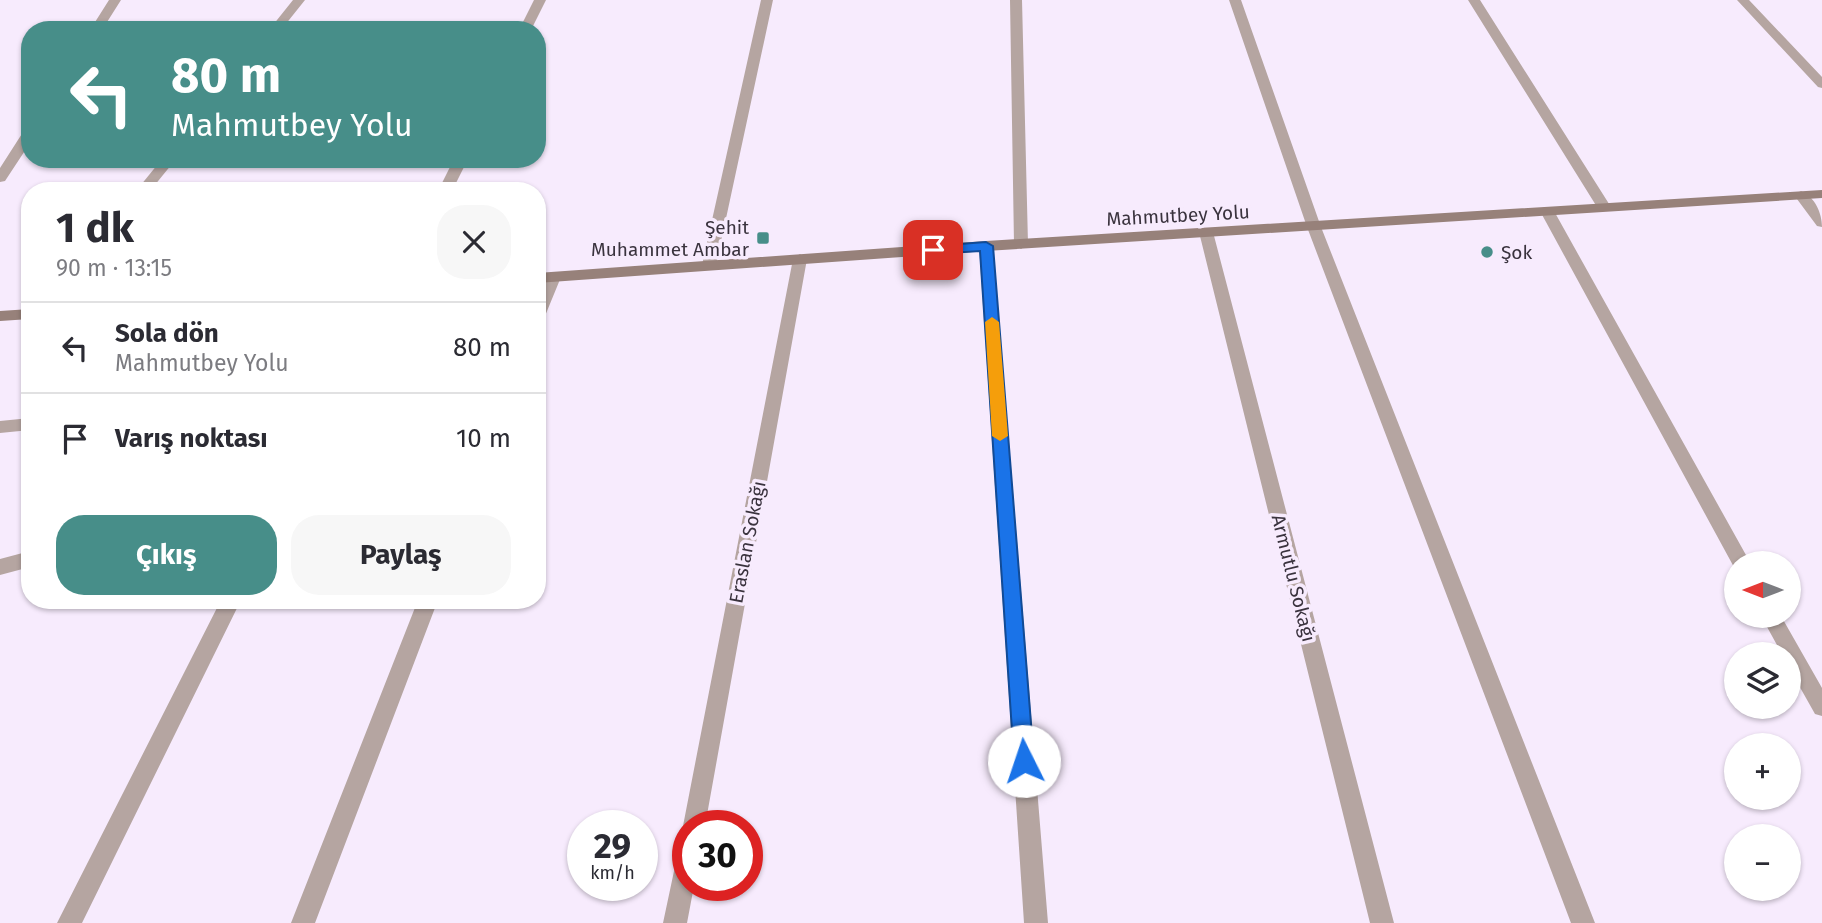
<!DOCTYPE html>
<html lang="tr">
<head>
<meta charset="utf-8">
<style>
  :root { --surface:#fff; --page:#f7f7f7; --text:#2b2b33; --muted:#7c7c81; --line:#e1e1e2; --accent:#478e89 }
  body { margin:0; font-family:"Fira Sans",sans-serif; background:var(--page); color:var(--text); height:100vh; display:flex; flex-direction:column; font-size:26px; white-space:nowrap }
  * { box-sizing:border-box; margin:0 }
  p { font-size:23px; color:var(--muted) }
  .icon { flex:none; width:38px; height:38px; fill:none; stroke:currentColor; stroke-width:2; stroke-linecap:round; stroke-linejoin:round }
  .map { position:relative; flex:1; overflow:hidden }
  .drawer { position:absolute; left:21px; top:182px; width:525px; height:427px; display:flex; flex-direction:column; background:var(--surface); border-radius:28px; box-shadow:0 2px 5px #0004 }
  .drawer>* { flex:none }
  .banner { position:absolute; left:21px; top:21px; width:525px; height:147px; border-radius:28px; box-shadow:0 2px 5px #0004; background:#478e89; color:#fff; overflow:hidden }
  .needle { width:46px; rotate:270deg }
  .fabs { position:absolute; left:1724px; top:551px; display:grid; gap:14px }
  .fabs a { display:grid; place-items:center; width:77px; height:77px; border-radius:50%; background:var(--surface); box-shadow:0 2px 5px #0004; font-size:35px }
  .speed { position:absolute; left:567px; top:810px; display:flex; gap:14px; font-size:35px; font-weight:700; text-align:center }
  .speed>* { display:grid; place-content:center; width:91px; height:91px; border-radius:50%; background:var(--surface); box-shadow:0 2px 5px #0004; line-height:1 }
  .speed small { font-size:18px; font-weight:400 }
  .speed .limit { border:10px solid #d22; background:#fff; color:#111 }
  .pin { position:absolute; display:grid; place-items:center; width:60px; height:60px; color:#fff; margin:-30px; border-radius:14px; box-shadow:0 4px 10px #0006 }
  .me { position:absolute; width:77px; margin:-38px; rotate:356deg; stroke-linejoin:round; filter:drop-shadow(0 0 5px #0008) }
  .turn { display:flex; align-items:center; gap:24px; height:147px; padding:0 35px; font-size:32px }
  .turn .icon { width:91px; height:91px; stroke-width:2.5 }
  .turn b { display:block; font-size:49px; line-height:60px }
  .round { display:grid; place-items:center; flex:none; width:74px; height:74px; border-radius:28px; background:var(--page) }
  .summary { display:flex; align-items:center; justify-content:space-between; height:119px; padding:0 35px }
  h1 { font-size:42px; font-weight:700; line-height:52px }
  .action { display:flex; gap:14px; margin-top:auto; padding:14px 35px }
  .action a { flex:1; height:80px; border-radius:28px; background:var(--accent); color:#fff; font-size:28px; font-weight:700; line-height:80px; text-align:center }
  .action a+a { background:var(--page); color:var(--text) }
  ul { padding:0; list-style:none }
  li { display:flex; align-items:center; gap:21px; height:91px; padding:0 35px; border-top:2px solid var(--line) }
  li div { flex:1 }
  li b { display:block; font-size:26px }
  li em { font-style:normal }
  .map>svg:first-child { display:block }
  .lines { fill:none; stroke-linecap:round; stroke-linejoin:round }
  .street { fill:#b5a5a1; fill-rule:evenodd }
  .secondary { fill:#97817a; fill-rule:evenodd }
  .route { fill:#1a73e8; stroke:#114b97; stroke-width:2 }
  .slow { fill:#f59e0b }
  .poi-dot { fill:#478e89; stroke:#f7ebfd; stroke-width:2.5 }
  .labels { text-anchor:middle; stroke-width:7; stroke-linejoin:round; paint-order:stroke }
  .street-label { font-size:19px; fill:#3a333e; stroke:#f7ebfd }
  .poi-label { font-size:19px; fill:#3a333e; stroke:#f7ebfd; text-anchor:end }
</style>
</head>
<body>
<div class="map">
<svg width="1822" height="923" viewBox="0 0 1822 923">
  <rect width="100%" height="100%" fill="#f7ebfd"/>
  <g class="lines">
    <path class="street" d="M109,0H121L102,30H90Z
      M293,0H305L281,30H269Z
      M534,0H546L531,30H519Z
      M761,0H773L716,265L709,270L702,265Z
      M1010,0H1022L1028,244L1021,249L1014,244Z
      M1229,0H1241L1321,227L1595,923H1571L1307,227Z
      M1468,0H1480L1611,207L1609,210L1604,211L1597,207Z
      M1737,0H1749L1822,77V88L1818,87Z
      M30,128V143L5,181L0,182V168L25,129Z
      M162,159H176L150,191H136Z
      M454,159H468L452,191H438Z
      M1801,191C1815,197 1822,213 1822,227L1817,226L1794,195Z
      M1547,207L1554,211L1751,564H1736L1735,569L1540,211Z
      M1206,228L1213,232L1394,923H1370L1199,232Z
      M986,241L993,246L1048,923H1024L979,246Z
      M800,254L807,259L705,826H688V834L683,826L793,259Z
      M553,272L561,277L545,316L537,321V297L548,274Z
      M30,418V430L0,433V421Z
      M30,551V567L0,575V559Z
      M221,600H241L82,923H57Z
      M418,600H438L315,923H291Z
      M1761,616H1781L1822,688V716L1815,714L1788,666V654H1782Z
      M688,846V886H694L687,923H663L677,857L680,849Z"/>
    <path class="secondary" d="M1822,190V198L986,251L537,283V273L986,241Z
      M30,309V319L0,321V311Z"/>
  </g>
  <path class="route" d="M986,242L993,246L1034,761L1031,767L1024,770L1017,767L1014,761L980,251L933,254L926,250L933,246Z"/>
  <path class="slow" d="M992,317L999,322L1008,436L1000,441L992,436L985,322Z"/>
  <g class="poi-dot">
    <rect x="756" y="231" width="14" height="14" rx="3.5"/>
    <circle cx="1487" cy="252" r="7"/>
  </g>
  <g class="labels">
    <g class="street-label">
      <text transform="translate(1178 215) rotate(-3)" y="7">Mahmutbey Yolu</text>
      <text transform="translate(747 542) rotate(-79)" y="7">Eraslan Sokağı</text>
      <text transform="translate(1294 578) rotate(76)" y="7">Armutlu Sokağı</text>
    </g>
    <g class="poi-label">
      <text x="749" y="234">Şehit<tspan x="749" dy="22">Muhammet Ambar</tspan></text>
      <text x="1501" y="259" text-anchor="start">Şok</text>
    </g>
  </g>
</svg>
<div class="fabs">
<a><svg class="needle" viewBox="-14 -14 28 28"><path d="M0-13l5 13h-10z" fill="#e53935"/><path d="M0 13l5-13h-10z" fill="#7c7c81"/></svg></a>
<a><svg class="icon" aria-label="layers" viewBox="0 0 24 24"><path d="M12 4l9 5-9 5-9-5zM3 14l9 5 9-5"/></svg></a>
<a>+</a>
<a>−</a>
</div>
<div class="speed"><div>29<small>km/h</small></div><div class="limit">30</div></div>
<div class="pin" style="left:933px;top:250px;background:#d93025"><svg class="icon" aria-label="arrive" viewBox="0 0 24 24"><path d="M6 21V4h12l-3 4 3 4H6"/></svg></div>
<svg class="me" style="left:1024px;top:761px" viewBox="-20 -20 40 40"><circle r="19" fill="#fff"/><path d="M0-13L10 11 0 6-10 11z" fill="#1a73e8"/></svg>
<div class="banner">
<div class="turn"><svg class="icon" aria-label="left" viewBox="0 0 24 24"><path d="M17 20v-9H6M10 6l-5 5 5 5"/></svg><div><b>80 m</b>Mahmutbey Yolu</div></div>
</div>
<section class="drawer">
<div class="summary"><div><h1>1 dk</h1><p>90 m · 13:15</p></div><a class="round"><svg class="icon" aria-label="close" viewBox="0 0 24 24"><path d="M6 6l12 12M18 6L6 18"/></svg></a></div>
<ul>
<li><svg class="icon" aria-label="left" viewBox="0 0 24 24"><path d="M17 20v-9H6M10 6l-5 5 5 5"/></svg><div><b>Sola dön</b><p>Mahmutbey Yolu</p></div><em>80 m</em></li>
<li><svg class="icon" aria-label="arrive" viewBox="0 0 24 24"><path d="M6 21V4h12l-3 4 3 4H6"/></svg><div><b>Varış noktası</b></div><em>10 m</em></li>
</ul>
<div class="action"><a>Çıkış</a><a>Paylaş</a></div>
</section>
</div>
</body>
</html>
